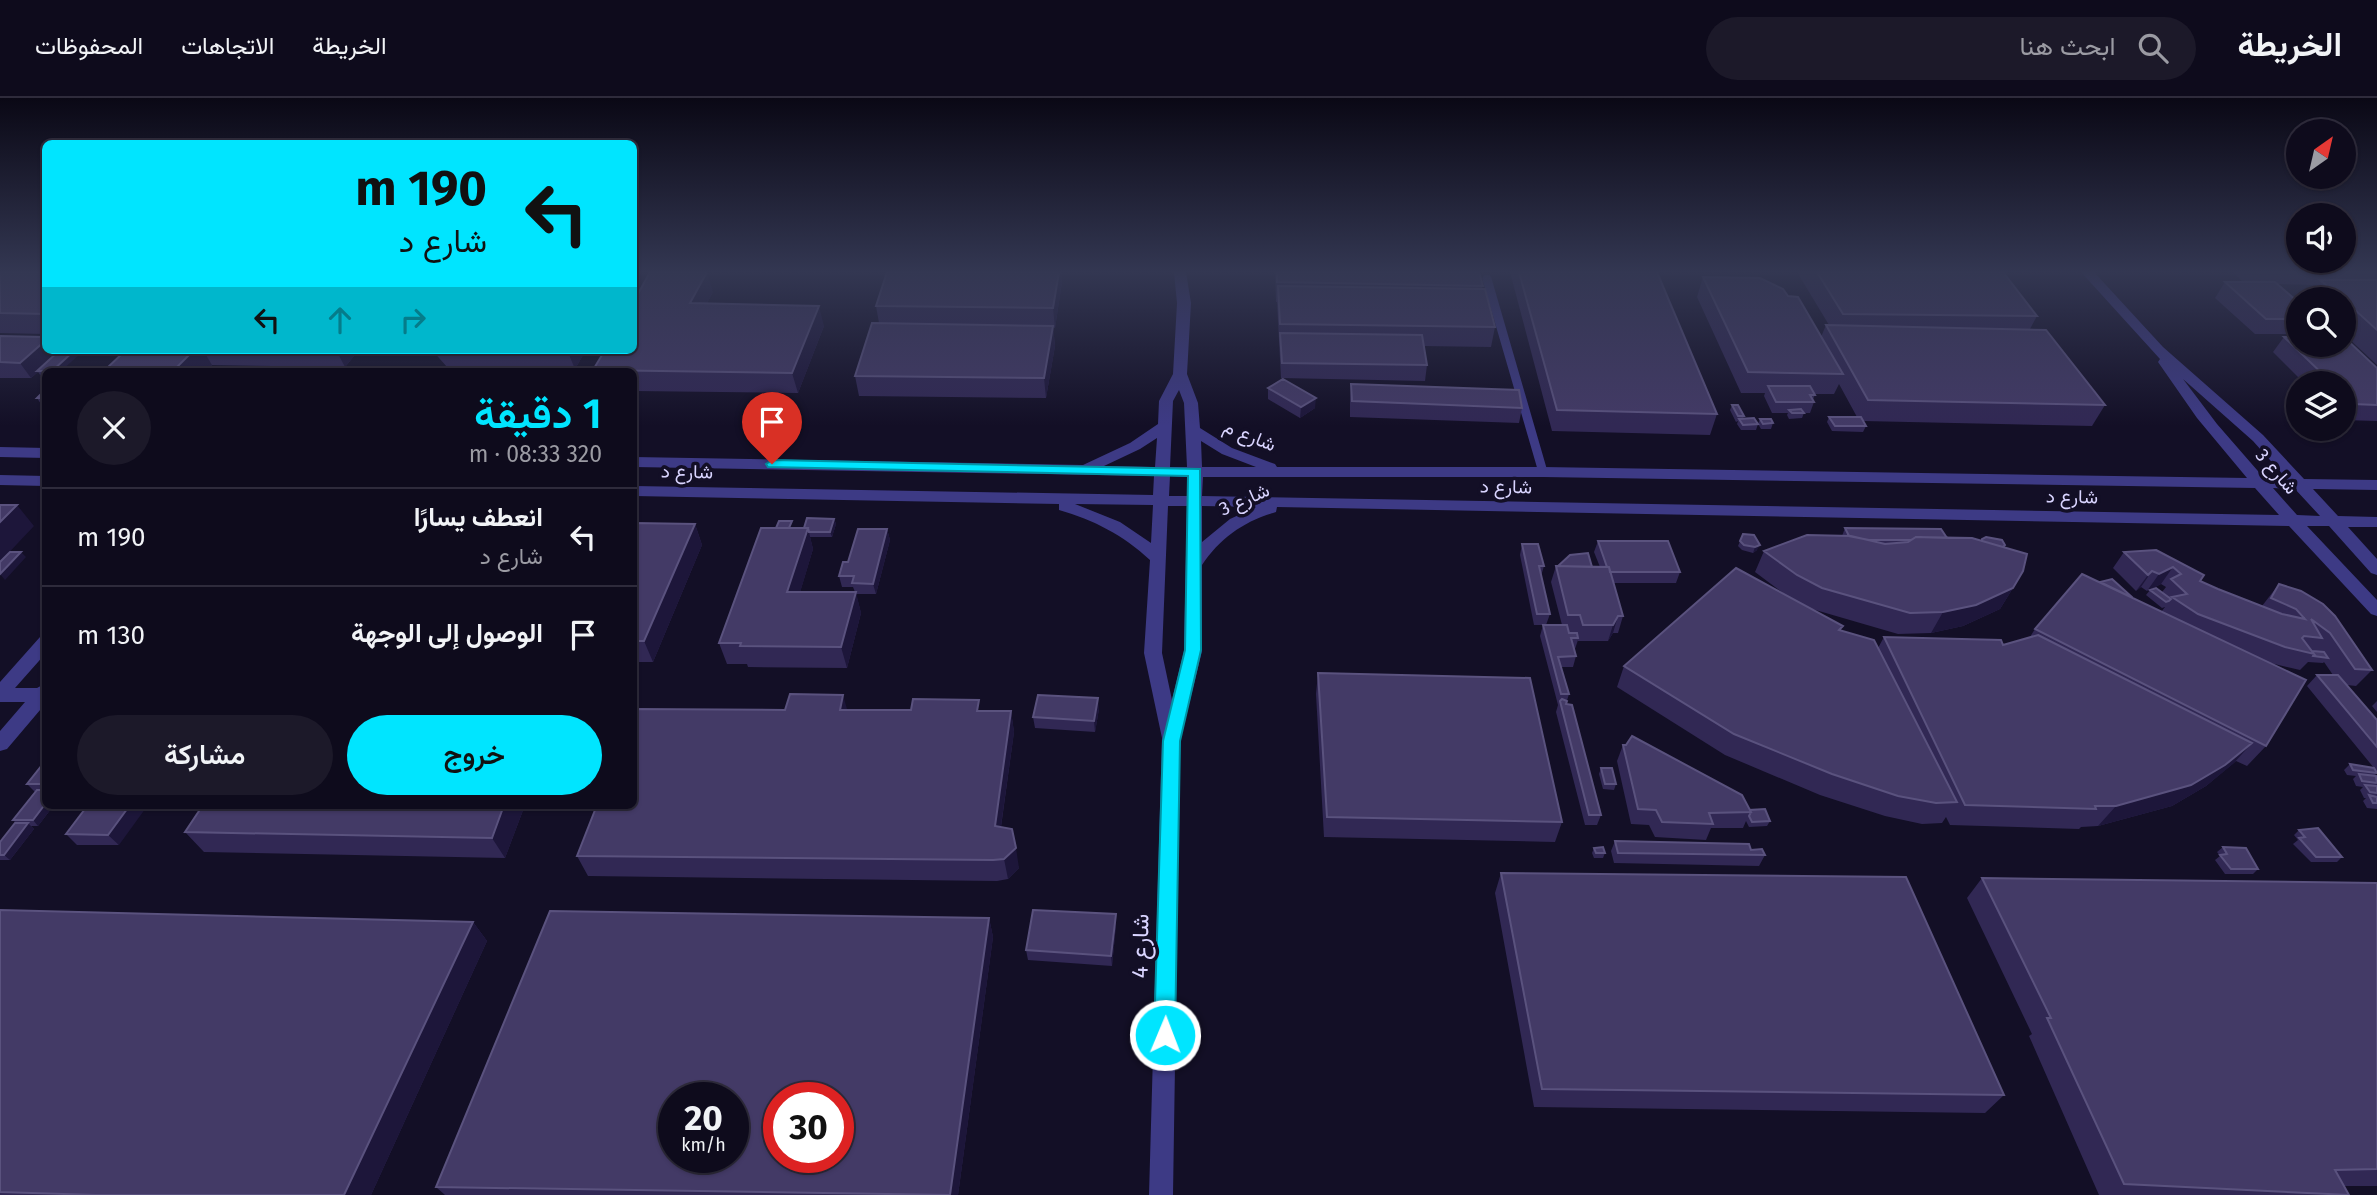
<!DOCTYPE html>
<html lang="ar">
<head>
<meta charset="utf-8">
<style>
  :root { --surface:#0e0b1c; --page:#1c1929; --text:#f1f3f6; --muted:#9b9ba3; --line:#2e2b3b; --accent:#00e5ff }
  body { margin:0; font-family:"Fira Sans",Vazirmatn,sans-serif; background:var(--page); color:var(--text); direction:rtl; height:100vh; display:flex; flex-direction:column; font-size:26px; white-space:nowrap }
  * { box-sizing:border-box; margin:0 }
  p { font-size:23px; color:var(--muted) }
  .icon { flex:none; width:38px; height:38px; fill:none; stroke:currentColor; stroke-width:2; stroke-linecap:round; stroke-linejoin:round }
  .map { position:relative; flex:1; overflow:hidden; direction:ltr }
  .panel { position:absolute; left:42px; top:270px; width:595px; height:441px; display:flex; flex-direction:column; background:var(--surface); border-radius:10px; box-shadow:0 2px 5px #0004,0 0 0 2px var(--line); direction:rtl }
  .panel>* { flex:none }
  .guide { position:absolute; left:42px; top:42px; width:595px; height:214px; border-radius:10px; box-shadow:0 2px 5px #0004,0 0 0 2px var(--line); direction:rtl; background:#00e5ff; color:#111; overflow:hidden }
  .needle { width:46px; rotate:34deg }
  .buttons { position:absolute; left:2286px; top:21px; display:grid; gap:14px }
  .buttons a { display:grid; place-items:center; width:70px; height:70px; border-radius:50%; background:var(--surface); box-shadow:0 2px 5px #0004,0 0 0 2px var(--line); font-size:35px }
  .speed { position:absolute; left:658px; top:984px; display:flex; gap:14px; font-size:35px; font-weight:700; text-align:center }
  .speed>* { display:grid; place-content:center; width:91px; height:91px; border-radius:50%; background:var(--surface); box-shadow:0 2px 5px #0004,0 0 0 2px var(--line); line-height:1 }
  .speed small { font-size:18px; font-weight:400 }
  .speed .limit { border:10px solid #d22; background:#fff; color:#111 }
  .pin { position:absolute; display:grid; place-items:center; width:60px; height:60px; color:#fff; margin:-72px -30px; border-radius:50% 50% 50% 0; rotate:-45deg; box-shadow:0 0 7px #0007 }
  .pin .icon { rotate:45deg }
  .me { position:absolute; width:77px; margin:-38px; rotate:1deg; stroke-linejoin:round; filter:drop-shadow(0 0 5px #0008) }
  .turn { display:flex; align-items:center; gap:24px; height:147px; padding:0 35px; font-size:32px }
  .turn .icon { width:91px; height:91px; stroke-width:2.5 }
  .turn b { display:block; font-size:49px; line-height:60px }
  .lanes { display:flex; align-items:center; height:66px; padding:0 35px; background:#0003; justify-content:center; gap:35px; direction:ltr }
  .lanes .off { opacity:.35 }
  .round { display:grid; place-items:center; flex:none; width:74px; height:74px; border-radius:37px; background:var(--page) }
  .summary { display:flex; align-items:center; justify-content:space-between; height:119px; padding:0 35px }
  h1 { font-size:42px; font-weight:600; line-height:52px; color:var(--accent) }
  .button { display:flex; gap:14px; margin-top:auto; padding:14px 35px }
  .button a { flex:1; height:80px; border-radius:42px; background:var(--accent); color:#111; font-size:28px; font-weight:600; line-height:80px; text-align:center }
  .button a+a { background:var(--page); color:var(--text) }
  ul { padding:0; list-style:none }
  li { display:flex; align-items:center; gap:21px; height:98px; padding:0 35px; border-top:2px solid var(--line) }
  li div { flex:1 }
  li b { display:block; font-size:26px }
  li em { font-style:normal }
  header { display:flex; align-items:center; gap:42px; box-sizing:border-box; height:98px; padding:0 35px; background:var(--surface); border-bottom:2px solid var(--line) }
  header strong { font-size:33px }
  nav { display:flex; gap:38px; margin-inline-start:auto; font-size:24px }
  .search { width:490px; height:63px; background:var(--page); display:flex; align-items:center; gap:18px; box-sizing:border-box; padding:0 24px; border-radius:38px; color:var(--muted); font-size:26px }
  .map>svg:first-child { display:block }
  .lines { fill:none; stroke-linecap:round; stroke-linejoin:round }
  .lane { stroke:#3d3a85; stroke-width:9 }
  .street { fill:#3d3a85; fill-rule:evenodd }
  .wall { fill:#312854 }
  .shaded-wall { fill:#1d163a }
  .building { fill:#433a66; stroke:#5a527e; stroke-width:2; fill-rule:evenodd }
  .route { fill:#00e5ff; stroke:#0095a6; stroke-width:2 }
  .labels { text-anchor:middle; stroke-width:7; stroke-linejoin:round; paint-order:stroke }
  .street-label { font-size:19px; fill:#d9d4ff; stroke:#130f26 }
  .near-street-label { font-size:23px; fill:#d9d4ff; stroke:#130f26 }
</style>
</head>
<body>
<header>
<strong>الخريطة</strong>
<div class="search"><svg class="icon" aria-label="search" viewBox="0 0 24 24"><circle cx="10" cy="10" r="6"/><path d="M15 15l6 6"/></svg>ابحث هنا</div>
<nav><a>الخريطة</a><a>الاتجاهات</a><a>المحفوظات</a></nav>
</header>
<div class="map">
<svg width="2377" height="1097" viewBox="0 0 2377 1097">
  <rect width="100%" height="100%" fill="#130f26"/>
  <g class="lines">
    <path class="lane" d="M1487,181L1543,374"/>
    <path class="street" d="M1174,174H1186L1191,205L1187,276L1198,305L1200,330L1232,350L1275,366L1277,369H1543L2247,380L2197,320L2158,264L2160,261L2081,174H2094L2163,249L2263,337L2304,381L2377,382V392L2313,391L2338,418L2377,419V429H2348L2377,461V477L2371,475L2329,428H2307L2377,502V518L2371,516L2289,428L1277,409L1276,414C1244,423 1220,440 1202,467V553L1180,643L1173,1097H1149L1162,640L1144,555L1150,462C1123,437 1094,422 1059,412V406L634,398V388L1153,397L1154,378L634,369V359L1083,367L1130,345L1158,326L1159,303L1173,276L1177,205ZM2183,281L2253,343L2287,381L2264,380L2217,326ZM1179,292L1184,305L1187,369H1170L1173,303ZM1157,340L1155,369L1104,368L1140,351ZM1201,343L1222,356L1256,369H1202ZM1170,378L1187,379V398H1169ZM1203,379H1543L2255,390L2279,417L1202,398ZM2273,390L2295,391L2320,418L2297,417ZM1075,406L1153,407L1151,445L1120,424ZM1168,408H1187L1184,553L1172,602L1162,555ZM1202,408L1256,409L1230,421L1202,444Z
      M0,349L46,350V360L0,359Z
      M0,377L46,378V388L0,387Z
      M46,537V555L15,590H37L46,585V605L7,651L0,653V633L25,604H0V584L40,539Z"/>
  </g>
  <path class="wall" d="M0,174H46V236L0,235Z
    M1275,174H1479L1483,188L1482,191L1495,229L1491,249L1424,248L1427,267L1425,283L1281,280L1277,204H1276Z
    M1510,174H1657L1717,316L1710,337L1552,333Z
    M1797,174H2003L2037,218L2030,231L2105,307L2092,328L1863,323L1866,328L1863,334L1832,333L1827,324L1829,319H1857L1839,286L1834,296H1815L1813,302L1814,304L1810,315H1804L1802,320L1789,321L1787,317L1788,315H1772L1764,298L1765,295H1741L1697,199L1703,179L1821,239L1826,227H1829Z
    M2233,174H2377V267L2343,235V201H2306L2316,187L2277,186L2298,204V236H2255L2215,200L2225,184H2243Z
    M1062,184L1055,230L1053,229L1055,248L1046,300L859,298L855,278L879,225L876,208Z
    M713,194L707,205L824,228L798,295L634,293V273H593V272Z
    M0,238L44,239L46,252H78L80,256L46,273V278H41L38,274L31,280H0Z
    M2284,239L2377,270V323L2343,322V285H2304L2273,254Z
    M126,252H359L345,269L212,267L207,273H108L106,271Z
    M432,252H586L575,271L447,269Z
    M1351,286L1522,310L1519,325L1350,319V302Z
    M1268,290L1315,310L1300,320L1268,301Z
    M46,293V306H41L37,300Z
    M1732,307L1744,318L1743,321L1758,326L1756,332H1741L1737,326L1738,323L1736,324L1730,312Z
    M1760,321L1773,325L1771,331H1761L1758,326Z
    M834,421L836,426L832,439H810L813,451L800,494H855L853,489H842L839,478L848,464L887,431L890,442L876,496H856L861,515L847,570L748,569L747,566H727L719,545L793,429V430H803Z
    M634,425L695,426L702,447L653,564H634Z
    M1845,430L1981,443L1982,441L2003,449L2013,490L2000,511L1963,528L1931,535L1898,536L1812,511L1787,498L1755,474L1764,453L1842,438Z
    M1743,436L1757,452L1753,455L1742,452L1738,448Z
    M1598,443L1680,474L1676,485H1613L1623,518L1618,535H1613L1608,543H1578V542L1575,551H1574L1576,558L1573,569H1561L1569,596L1566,606L1601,717L1597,727H1585L1556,614L1558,607L1540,538L1543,527H1562L1551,484L1556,468L1600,469L1594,454Z
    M1522,446L1544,468L1541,478L1550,516L1546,527H1534L1520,457Z
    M2156,452L2200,483L2218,491L2262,508L2279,486L2372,572L2356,588L2347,587L2377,622V675L2374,678L2377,679V711L2367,710L2363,703L2366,700H2364L2360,692L2363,689L2356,688L2353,681L2356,678L2347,677L2344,672L2350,666L2374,670L2307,588L2317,577H2333L2324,564L2323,565L2308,564L2300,572L2270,565L2266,648L2247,668L2236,663L2206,688L2172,708L2098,728L2081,729L2079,731L1950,727L1946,719L1942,725L1922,726L1885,718L1820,697L1725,657L1617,589L1624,568L1840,533L1878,550L1884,539L2003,547L2030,539L2035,531L2133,500L2161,514L2165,509L2162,510L2146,497L2150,492L2162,494L2166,489L2161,486L2147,493L2141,489L2136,493L2113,470L2124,454Z
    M1318,575L1562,724L1555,744L1324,739L1316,596Z
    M2377,603V614L2372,608Z
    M1099,611L1095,634L1035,630L1033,619Z
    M848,612L1011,613L1014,634L1001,729L1019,770L1008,781L997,783L588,778L577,758Z
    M1623,647L1750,712L1770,723L1767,728L1749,729L1746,723L1743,730H1711L1706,742L1655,739L1649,727L1631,726L1617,663Z
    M46,662V707H54L38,728H31L34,731L10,762H0V744L16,725L13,722L35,694L27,686Z
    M1601,670L1616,686L1614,692L1603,691L1599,676Z
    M88,707L119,747H77L66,736Z
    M525,707L505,760L204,754L185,734Z
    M2299,732L2342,759L2337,764H2311L2293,746L2298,742L2294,737Z
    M1615,743L1751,752L1765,757L1759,768L1614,765L1611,753Z
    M2223,749L2258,771L2253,776H2225L2215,762L2220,758L2217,754Z
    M1594,750L1605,755L1603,760H1594L1592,755Z
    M1501,775L2004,997L1985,1015L1534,1009L1495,795Z
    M1982,780L2377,785V1088H2344L2349,1097H2099L2029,938L2032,936L1967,800Z
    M0,812L473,824L487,843L371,1097H0Z
    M989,820L993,839L958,1097H445L436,1089Z
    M1116,827L1112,868L1028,862L1026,852Z"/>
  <path class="shaded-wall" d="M707,174L713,194L696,225L690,205Z
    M1059,174H1062V184L1055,230L1053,210Z
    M819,208L824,228L798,295L792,275Z
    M1053,228L1055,248L1046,300L1044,280Z
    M46,242V252H63L37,273L38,274L31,280L20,265Z
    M75,252H78L80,256L61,273H52Z
    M194,252H203L212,267L207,273H176L175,271Z
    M336,252H359L345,269Z
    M567,252H586L575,271Z
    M1316,300L1315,310L1300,320L1301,309Z
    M17,407L34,428L0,464V424Z
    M834,421L836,426L832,439L830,434Z
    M695,426L702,447L653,564L644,543Z
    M808,430L813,451L794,515L787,494Z
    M887,431L890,442L876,496L873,486Z
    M1760,447L1757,452L1753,455L1755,449Z
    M21,454L26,459L5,482L0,476Z
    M2173,469L2161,486L2147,493L2159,476Z
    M2152,473L2141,489L2136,493L2148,477Z
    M2013,490L2000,511L1963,528L1931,535L1943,514Z
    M856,494L861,515L847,570L841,549Z
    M1618,518L1613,535L1608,543L1613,527Z
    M843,597L849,618L840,612Z
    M1098,600L1099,611L1095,634L1094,623Z
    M1011,613L1014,634L998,749L995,728Z
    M2252,645L2233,666L2206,688L2172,708L2098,728L2116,708Z
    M46,705V707H54L38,728L33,722Z
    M130,707H148L119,747L108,737Z
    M504,707H525L505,760L492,740Z
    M28,725L34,731L10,762L4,757Z
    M1016,750L1019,770L1008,781L1004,761Z
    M1116,816V827L1112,868L1111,858Z
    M989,820L993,839L958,1097H950Z
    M473,824L487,843L371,1097H344Z"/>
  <path class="building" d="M0,174H46V216L0,215Z
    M650,174H707L690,205L819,208L792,275L593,272L605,252H634V203Z
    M887,174H1059L1053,210L876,208Z
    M1277,174H1479L1483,188L1277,184Z
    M1519,174H1657L1717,316L1557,312Z
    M1817,174H2003L2037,218L1843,216Z
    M1703,179L1760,180L1783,191L1788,198L1798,199L1843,276L1748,274Z
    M2320,182H2377V232L2343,201Z
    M2225,184H2275L2298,204V221H2266Z
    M1278,188L1485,191L1495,229L1280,226Z
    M872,225L1053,228L1044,280L855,278Z
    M1826,227L2046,232L2105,307L1868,302Z
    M1280,235L1422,237L1427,267L1282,265Z
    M0,238L44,239L46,238V242L20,265L0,264Z
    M2284,239H2298V247H2343V240H2345L2377,270V307L2353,306L2343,297V285H2332Z
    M60,252H75L52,273H37Z
    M126,252H194L175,271H106Z
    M1283,281L1316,300L1301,309L1268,290Z
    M1351,286L1519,292L1522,310L1352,303Z
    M1768,288H1810L1815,297H1810L1814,304H1776Z
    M44,293H46V300H37Z
    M1732,307H1738L1744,318H1738Z
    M1801,311L1804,315H1792L1789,312Z
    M1829,319H1861L1866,328H1835Z
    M1754,320L1758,326L1743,327L1739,321Z
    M1760,321H1771L1773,325L1763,326Z
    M0,407H17L0,424Z
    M807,420L834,421L830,434H809L808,430H804Z
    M779,423H792L789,430H776Z
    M634,425L695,426L644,543H634Z
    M761,430H808L787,494H856L841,549L740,548L741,545H719Z
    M1845,430L1941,431L1947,440L1916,439L1911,442H1869L1849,438Z
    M858,431H887L873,486L852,485L854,478H839L843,464H848Z
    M1743,436L1754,437L1760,447L1755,449L1744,447L1740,443Z
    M1807,437L1851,438L1885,446L1908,444L1916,439L1972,440L2027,456L2023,473L2013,490L1976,507L1943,514L1910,515L1822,490L1797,477L1764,453Z
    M1986,439L2002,442L2005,447L2003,449L1982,443V441Z
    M1598,443H1668L1680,474H1610L1609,469H1607Z
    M1522,446H1538L1544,468H1539L1550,516H1537Z
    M2156,452L2204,477L2200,483L2218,491L2282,516L2305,521L2296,511L2271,500L2279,486L2301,493L2323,506L2335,518L2372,572L2355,571L2330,535L2311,521L2322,540L2304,538L2302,540L2314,556L2285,549L2198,516L2172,499L2187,496L2171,481L2181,476L2173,469L2159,476L2152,473L2148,477L2124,454Z
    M10,454H21L0,476V464Z
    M1588,455L1592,469L1558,468L1570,457Z
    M1556,468L1609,469L1623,518H1618L1613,527H1583L1580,517H1568Z
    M1736,470L1843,528L1839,532L1874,542L1957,704L1936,705L1898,698L1832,676L1734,636L1624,568Z
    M2082,476L2306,582L2266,648L2035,531Z
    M2112,481L2133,500L2100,484Z
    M2156,490L2171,501L2169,503L2166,504L2150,492Z
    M1543,527H1567L1569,535H1577L1578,540H1571L1576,558L1558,559L1569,596H1561Z
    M2038,537L2252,645L2225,667L2191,687L2116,708H2095L2096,711L1965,707L1884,539L2001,542L2003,547Z
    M2312,553L2324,554L2328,560L2313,558L2314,556Z
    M1318,575L1530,580L1562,724L1327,719Z
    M2317,577H2338L2377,622V649Z
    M790,596L843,597L840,612H911L913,601L979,602L977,613H1011L995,728L1012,731L1016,750L1004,761L993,762L577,758L597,707H634V611L785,612Z
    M1038,597L1098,600L1094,623L1033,619Z
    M1562,601L1567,603L1566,606L1572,607L1601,717H1589L1560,603Z
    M1632,638L1742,697L1751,714L1709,715L1713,726L1662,724L1656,712L1638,711L1623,647H1626Z
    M46,662V686H27Z
    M2350,666L2374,670L2377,675L2353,672Z
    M1601,670H1612L1616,686H1605Z
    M2359,676L2376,678L2377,685L2362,683Z
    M2365,687L2377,688V695L2370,694Z
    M37,692H46V705L33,722H13Z
    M2369,697L2377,699V705H2373Z
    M88,707H130L108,737L66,736Z
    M203,707H504L492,740L185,734Z
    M1765,711L1770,723L1752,724L1749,718L1751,714L1750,712Z
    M15,725H28L4,757H0V744Z
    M2318,730L2342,759H2316L2299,740L2305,739L2299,732Z
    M1615,743L1749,746L1751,752L1762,751L1765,757L1618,755Z
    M1603,749L1605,755H1596L1594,750Z
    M2223,749L2246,750L2258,771H2231L2220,757L2227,756Z
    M1501,775L1906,779L2004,997L1542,991Z
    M1982,780L2377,785V1071L2335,1072L2349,1097L2124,1086L2047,920H2051Z
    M0,812L473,824L344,1097H96L0,1094Z
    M1033,812L1116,816L1111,858L1026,852Z
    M550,813L989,820L950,1097L436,1089ZM674,999H733V1059H674ZM779,999H838V1059H779Z"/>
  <linearGradient id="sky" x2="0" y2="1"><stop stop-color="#0a0815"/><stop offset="0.53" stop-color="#333752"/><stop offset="1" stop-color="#333752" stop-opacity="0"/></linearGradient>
  <rect width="2377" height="328" fill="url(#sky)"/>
  <path class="route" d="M772,362L1200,371L1201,552L1180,643L1175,937L1172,943L1165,946L1157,943L1154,937L1163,643L1185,552L1188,378L768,369L766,366Z"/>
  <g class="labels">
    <g class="street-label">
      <text transform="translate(1250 337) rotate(22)" y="7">شارع م</text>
      <text transform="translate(687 373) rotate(1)" y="7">شارع د</text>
      <text transform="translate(2277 373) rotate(49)" y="7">شارع 3</text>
      <text transform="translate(1506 388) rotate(1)" y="7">شارع د</text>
      <text transform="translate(2072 398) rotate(1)" y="7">شارع د</text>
      <text transform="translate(1244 401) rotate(-24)" y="7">شارع 3</text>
    </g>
    <g class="near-street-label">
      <text transform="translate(1140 848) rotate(-89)" y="8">شارع 4</text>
    </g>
  </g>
</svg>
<div class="buttons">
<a><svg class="needle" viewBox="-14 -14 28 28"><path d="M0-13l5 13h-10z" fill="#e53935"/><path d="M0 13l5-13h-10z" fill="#9b9ba3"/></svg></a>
<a><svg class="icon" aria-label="sound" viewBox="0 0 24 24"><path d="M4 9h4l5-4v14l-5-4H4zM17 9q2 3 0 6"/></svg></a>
<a><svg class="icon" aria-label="search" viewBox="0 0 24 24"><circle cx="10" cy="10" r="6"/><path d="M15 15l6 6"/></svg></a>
<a><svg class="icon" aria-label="layers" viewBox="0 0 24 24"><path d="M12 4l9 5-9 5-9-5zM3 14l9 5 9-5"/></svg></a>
</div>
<div class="speed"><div>20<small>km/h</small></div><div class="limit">30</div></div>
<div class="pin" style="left:772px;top:366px;background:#d93025"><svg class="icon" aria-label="arrive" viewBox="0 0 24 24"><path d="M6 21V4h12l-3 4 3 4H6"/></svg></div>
<svg class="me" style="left:1165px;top:937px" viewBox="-20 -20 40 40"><circle r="17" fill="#00e5ff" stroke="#fff" stroke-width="3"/><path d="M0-11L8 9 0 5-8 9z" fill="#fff"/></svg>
<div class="guide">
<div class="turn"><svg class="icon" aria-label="left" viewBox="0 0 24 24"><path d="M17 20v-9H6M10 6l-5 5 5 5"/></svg><div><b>190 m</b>شارع د</div></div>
<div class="lanes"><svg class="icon" aria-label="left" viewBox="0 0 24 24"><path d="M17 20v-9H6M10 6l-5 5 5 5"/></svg><svg class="icon off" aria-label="ahead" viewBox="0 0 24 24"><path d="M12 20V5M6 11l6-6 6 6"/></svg><svg class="icon off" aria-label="right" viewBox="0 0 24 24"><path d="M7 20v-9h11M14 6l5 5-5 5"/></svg></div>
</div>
<section class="panel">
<div class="summary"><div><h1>1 دقيقة</h1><p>320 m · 08:33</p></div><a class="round"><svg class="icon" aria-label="close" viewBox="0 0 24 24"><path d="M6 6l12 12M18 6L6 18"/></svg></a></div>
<ul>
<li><svg class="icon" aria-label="left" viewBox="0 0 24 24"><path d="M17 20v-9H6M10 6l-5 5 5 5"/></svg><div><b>انعطف يسارًا</b><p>شارع د</p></div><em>190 m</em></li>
<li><svg class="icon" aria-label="arrive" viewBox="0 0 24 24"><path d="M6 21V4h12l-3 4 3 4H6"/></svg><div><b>الوصول إلى الوجهة</b></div><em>130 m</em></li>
</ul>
<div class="button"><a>خروج</a><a>مشاركة</a></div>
</section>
</div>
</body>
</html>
